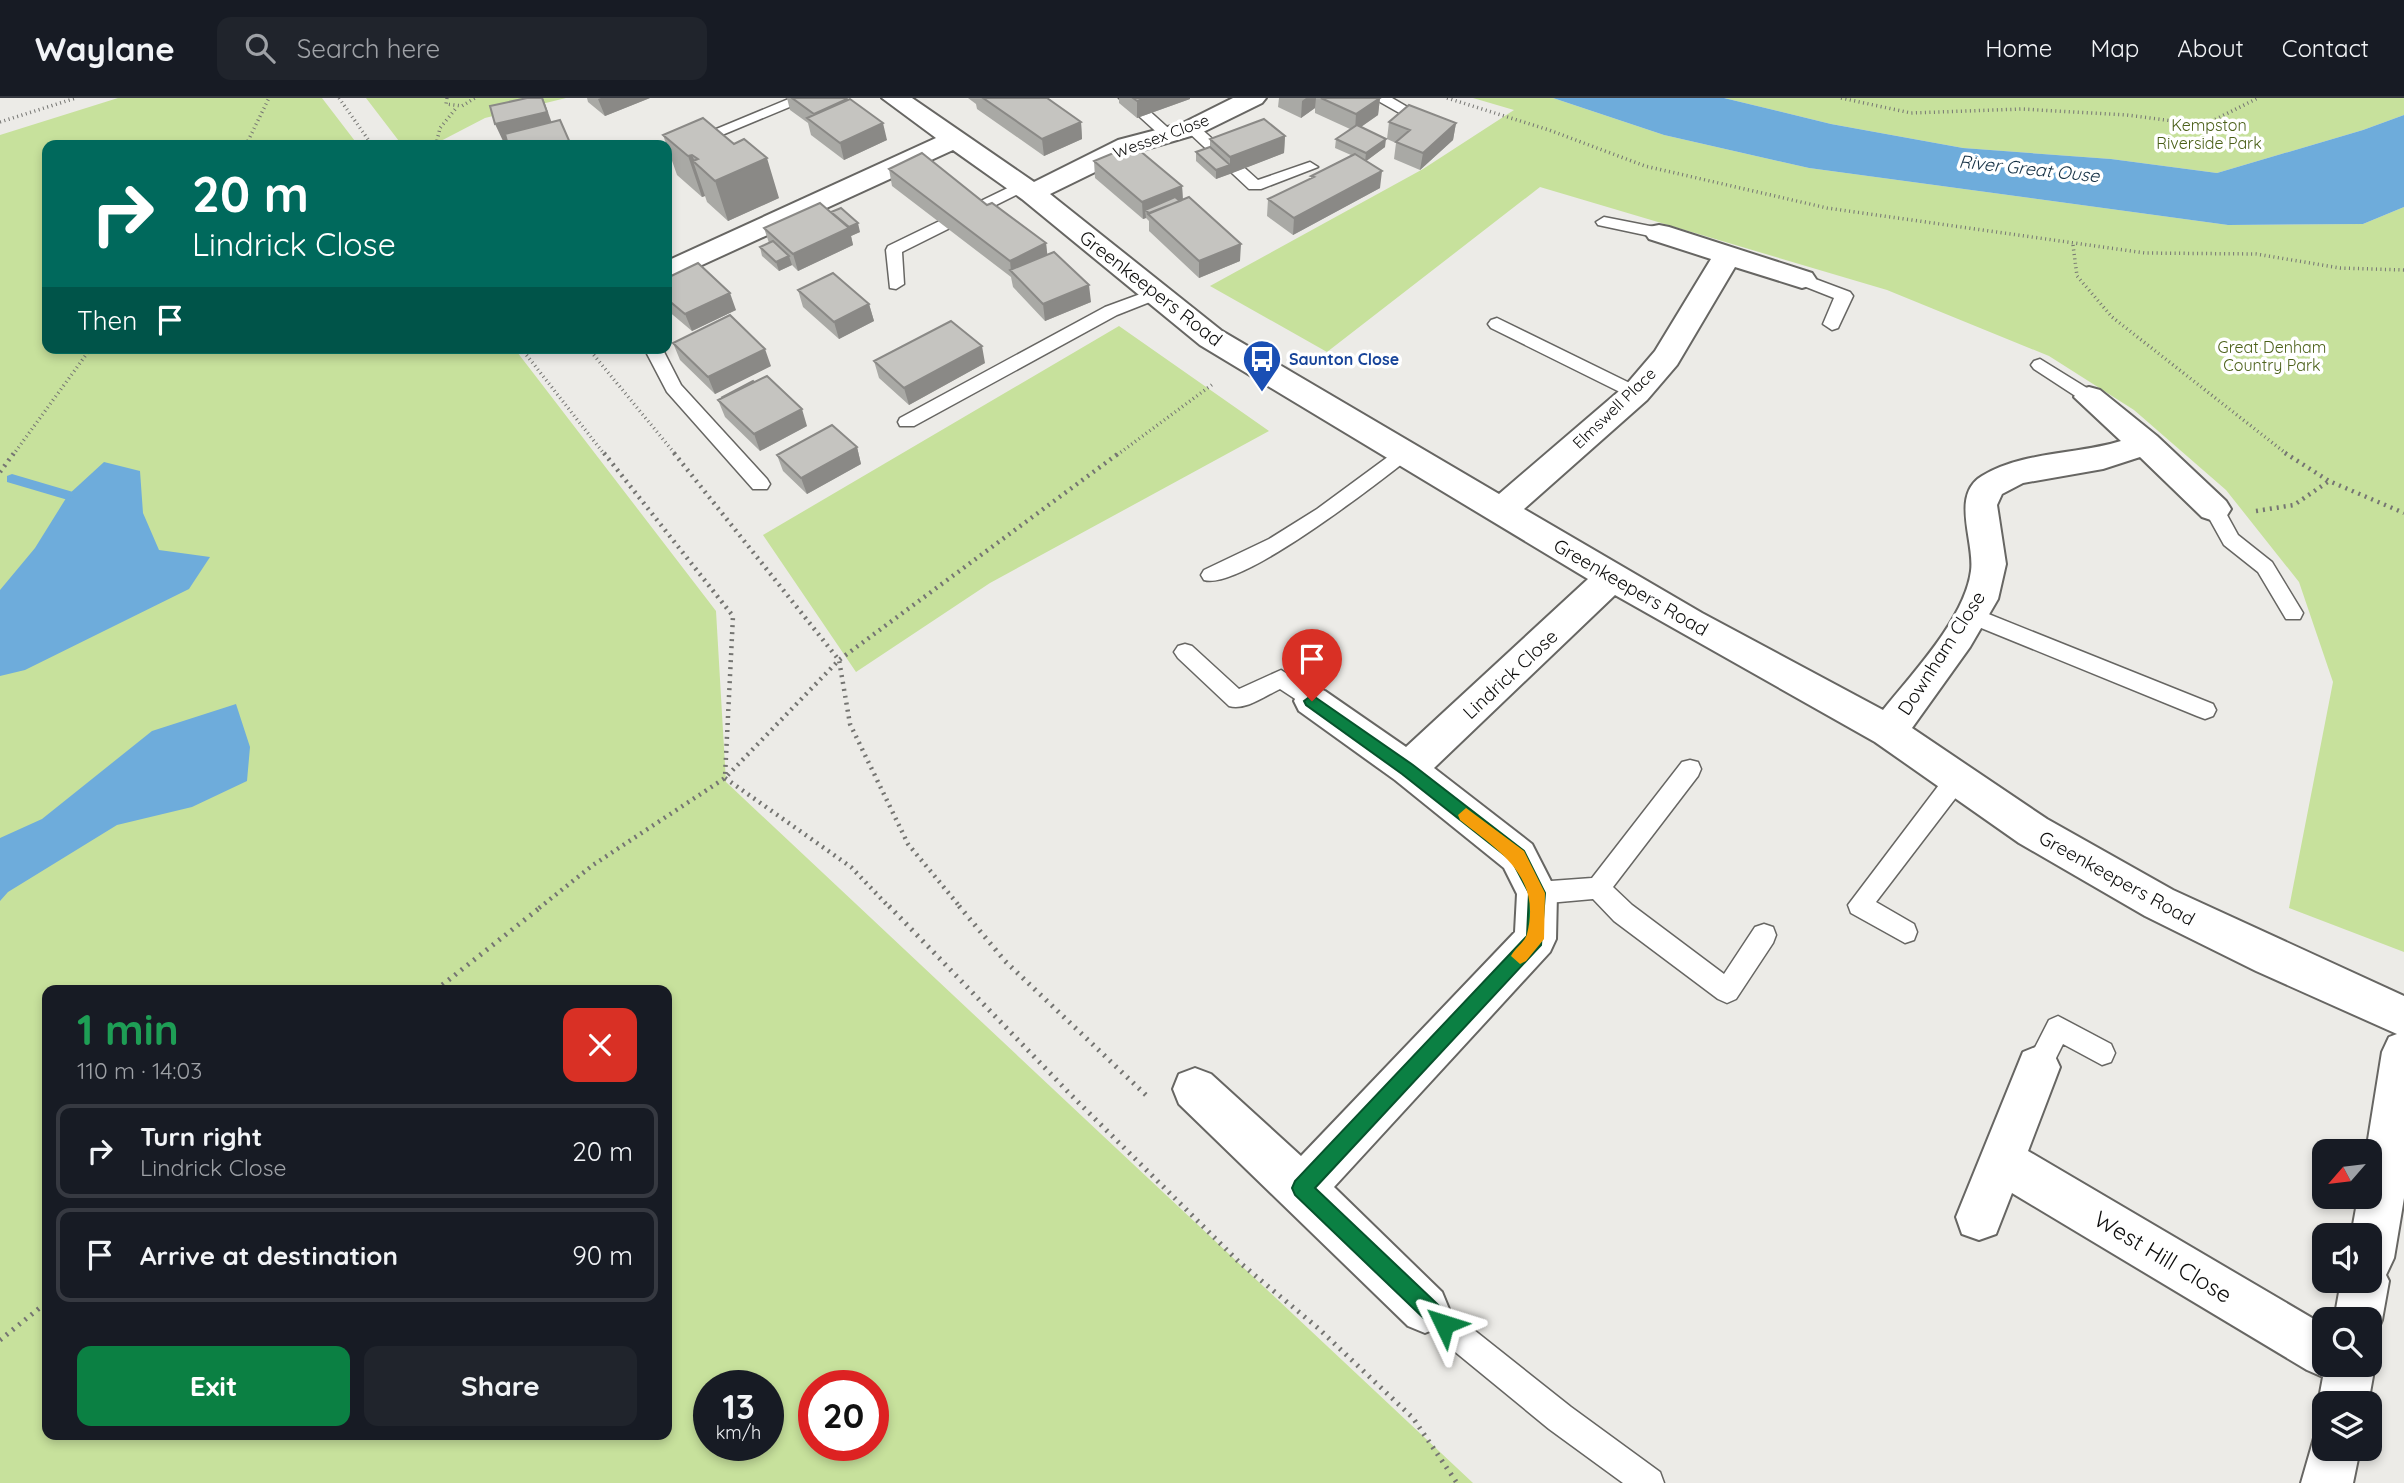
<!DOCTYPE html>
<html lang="en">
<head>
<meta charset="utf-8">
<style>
  :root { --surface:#171b24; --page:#20242c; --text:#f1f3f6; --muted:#9ea1a6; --line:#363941; --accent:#0b8043 }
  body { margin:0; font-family:Quicksand,sans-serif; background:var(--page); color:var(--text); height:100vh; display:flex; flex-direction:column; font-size:26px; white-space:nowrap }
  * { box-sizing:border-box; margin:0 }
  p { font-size:23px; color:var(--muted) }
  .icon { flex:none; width:38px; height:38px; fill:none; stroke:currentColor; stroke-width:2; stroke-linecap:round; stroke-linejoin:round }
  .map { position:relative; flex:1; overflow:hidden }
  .details { position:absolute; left:42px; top:887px; width:630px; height:455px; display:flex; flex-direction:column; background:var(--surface); border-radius:14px; box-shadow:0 4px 10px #0003 }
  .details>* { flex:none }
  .banner { position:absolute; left:42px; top:42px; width:630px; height:214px; border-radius:14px; box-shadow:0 4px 10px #0003; background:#00695c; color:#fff; overflow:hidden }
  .needle { width:46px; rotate:242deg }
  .fabs { position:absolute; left:2312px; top:1041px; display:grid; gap:14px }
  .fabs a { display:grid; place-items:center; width:70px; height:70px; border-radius:14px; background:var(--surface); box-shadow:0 4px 10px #0003; font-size:35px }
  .speed { position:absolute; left:693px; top:1272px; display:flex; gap:14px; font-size:35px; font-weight:700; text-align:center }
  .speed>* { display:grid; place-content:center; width:91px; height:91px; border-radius:50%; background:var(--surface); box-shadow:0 4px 10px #0003; line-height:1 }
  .speed small { font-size:18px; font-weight:400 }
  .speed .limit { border:10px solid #d22; background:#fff; color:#111 }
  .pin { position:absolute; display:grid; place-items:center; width:60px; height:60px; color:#fff; margin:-72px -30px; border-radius:50% 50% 50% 0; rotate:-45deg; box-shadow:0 0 7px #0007 }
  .pin .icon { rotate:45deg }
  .me { position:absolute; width:77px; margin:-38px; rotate:311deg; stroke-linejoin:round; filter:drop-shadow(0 0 5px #0008) }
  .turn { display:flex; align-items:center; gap:24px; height:147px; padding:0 35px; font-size:32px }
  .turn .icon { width:91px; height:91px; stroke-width:2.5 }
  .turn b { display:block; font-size:49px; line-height:60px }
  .then { display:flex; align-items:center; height:66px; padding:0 35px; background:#0003; gap:14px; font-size:26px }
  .round { display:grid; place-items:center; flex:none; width:74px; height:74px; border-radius:14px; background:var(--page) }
  .head { display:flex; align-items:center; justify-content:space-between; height:119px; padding:0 35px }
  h1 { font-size:42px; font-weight:800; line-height:52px; color:#1e9e55 }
  .button { display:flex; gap:14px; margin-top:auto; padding:14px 35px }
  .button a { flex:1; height:80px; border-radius:14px; background:var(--accent); color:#fff; font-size:28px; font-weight:800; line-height:80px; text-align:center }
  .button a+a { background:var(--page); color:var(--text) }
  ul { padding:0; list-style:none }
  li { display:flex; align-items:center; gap:21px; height:94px; margin:0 14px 10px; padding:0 21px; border:4px solid var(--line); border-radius:14px }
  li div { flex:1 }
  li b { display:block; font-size:26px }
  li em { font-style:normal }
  header { display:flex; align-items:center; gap:42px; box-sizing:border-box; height:98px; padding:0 35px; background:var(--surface); border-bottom:2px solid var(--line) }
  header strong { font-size:33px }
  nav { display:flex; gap:38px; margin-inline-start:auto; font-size:24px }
  .search { width:490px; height:63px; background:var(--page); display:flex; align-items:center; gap:18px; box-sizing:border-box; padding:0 24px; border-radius:14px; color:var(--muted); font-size:26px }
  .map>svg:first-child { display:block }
  .green { fill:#c7e19c; fill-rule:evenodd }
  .water { fill:#6eacdb }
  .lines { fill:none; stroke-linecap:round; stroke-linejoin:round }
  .stream { fill:#6eacdb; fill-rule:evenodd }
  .lane-casing { stroke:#676663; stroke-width:3 }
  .street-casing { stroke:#676663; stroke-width:4 }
  .path-far2 { stroke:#757572; stroke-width:3.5; stroke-dasharray:1 3.5; stroke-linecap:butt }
  .path-far1 { stroke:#757572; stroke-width:4.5; stroke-dasharray:2 5; stroke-linecap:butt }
  .path { stroke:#757572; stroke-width:5; stroke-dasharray:2 6; stroke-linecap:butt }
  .lane { fill:#fff; fill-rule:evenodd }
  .street { fill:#fff; fill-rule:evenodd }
  .wall { fill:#a9a9a5 }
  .shaded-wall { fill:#8a8986 }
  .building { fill:#c5c4c0; stroke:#8a8986; stroke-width:2 }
  .route { fill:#0b8043; stroke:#07532c; stroke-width:2 }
  .slow { fill:#f59e0b }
  .labels { text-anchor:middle; stroke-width:7; stroke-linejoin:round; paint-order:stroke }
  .far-park-label { font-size:16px; fill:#4b6019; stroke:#fff }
  .far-street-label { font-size:16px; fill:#0d0d0c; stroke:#fff }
  .far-transit-label { font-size:16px; font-weight:bold; fill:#164399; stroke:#fff; text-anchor:start }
  .far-water-label { font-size:18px; font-style:italic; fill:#143044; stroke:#fff }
  .street-label { font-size:19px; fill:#0d0d0c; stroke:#fff }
  .near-street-label { font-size:23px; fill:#0d0d0c; stroke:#fff }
</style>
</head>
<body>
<header>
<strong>Waylane</strong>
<div class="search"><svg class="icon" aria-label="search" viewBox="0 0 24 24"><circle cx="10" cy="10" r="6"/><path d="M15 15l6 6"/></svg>Search here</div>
<nav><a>Home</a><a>Map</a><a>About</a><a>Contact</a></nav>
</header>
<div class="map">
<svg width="2404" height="1385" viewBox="0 0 2404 1385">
  <rect width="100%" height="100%" fill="#ecebe7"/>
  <path class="green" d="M118,0H322L358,47H47V250H514L716,513L726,684L1473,1385H0V37ZM47,892H667V1337H47ZM709,1288H768V1348H709ZM814,1288H873V1348H814Z
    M366,0H566L485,20L433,47H402Z
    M1473,0H1553L1664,37L1809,70L2228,127L2363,126L2404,109V854L2289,810L2333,584L2299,484L2226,392L2134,312L2049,258L1887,192L1540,89L1327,254L1210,188L1423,71L1514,12Z
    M1724,0H2404V17L2363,32L2217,75L2111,61L1963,50L1831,26Z
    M1119,228L1269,333L990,485L856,574L763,437Z"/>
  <path class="water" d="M1553,0H1724L1831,26L1963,50L2111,61L2217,75L2363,32L2404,17V109L2363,126L2228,127L1809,70L1664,37Z
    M104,364L140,373L143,415L159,452L210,459L189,491L25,572L0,578V492L35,450L68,397Z
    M236,606L250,649L247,683L192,709L117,727L8,794L0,803V740L42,721L152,633Z"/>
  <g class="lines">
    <path class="stream" d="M12,376L73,394L75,397L68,402L7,384V378Z"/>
    <g class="lane-casing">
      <path id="lane" d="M791,0H811L698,47L693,49L685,44Z
        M1119,0H1135L1176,37L1173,40H1163Z
        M1373,0H1392L1416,14L1408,19L1403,17Z
        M1192,25L1197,27L1258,82L1310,64L1318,69L1261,91H1249L1187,33V27Z
        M1022,83L1028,85V91L902,154L904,186L896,191L890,190L886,152L888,148Z
        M1604,119L1665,131L1667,135L1659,140L1598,127L1596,124Z
        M1802,176L1850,194L1853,198L1838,230L1832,232L1823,226L1834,200L1796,185L1794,181L1796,177Z
        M1154,191L1160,192L1163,196L1160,200L1117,217L914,328H900L898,324L900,320L1105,209Z
        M1497,220L1642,291L1645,295L1642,299H1630L1491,230L1488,226L1491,222Z
        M644,250H662L681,287L767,381L770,386L767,391H753L667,294Z
        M2040,261L2095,295L2098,299L2095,303H2083L2034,271L2031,267L2034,263Z
        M1404,347L1411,349L1413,354L1411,359C1379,384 1240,493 1204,482L1201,477L1204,472L1269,441L1317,411Z
        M2214,404L2221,406L2238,437L2272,464L2303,515L2300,521H2286L2258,474L2224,447L2204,411Z
        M1971,509L2213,606L2216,612L2213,618L2205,621L2197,618L1964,523L1961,517L1964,511Z
        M1185,546L1192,548L1239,591L1281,572L1320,597L1323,603L1320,609L1312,612L1280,591C1265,598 1245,613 1229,608L1178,560L1174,554L1178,548Z
        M1690,662L1698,664L1701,671L1698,678L1613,789L1632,807L1724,876L1755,829L1764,826L1773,829L1776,837L1773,845L1736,901L1727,905L1718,901L1614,823L1593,801L1537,806L1529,802L1525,795L1529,788L1537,784L1592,780L1682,664Z
        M1956,673L1964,675L1967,682L1964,689L1876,804L1914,826L1917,834L1914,842L1905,845L1851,815L1848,807L1948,675Z
        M2058,918L2111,946L2115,955L2111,964L2102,967L2063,946L2047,978L2038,981L2029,978L2025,969L2049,922Z
        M1425,1197L1435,1201L1571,1309L1660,1374L1664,1385H1623L1549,1331L1415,1221L1411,1211L1415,1201Z"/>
    </g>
    <g class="street-casing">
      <path id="street" d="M882,0H912L1034,84L1118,42L1183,25L1233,0H1266L1262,5L1201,35L1136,54L1050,96L1222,233L1499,396L1625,288L1655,253L1711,161L1649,141L1645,135L1649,129L1659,127L1669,129L1812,175L1816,181L1812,187L1802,190L1735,169L1677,267L1647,302L1524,411L1702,515L1883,612C1912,576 1965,520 1971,473C1975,444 1950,397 1982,378C2023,353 2076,357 2121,343L2074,299L2078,292L2089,289L2100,292L2157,338L2226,403L2231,411L2226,419L2214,423L2202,419L2140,359L2103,371L2023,385L2002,396L1997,407L2006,466L1998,501L1970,549L1912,630L2047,721L2173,792L2404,898V1100L2394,1160L2386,1177L2389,1183L2382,1222L2375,1239L2370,1242V1222H2334L2341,1183H2370V1138H2351L2358,1099H2370V1054H2366L2382,954L2389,939L2397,936L2256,873L2145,818L2019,745L1875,644L1615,497L1434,670L1532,746L1557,795L1556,841L1550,854L1334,1089L1442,1194L1449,1211L1442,1228L1425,1235L1408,1228L1179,1006L1173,991L1179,976L1195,970L1211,976L1301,1058L1515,834L1517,796L1504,770L1395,682L1299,613L1294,603L1299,593L1312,588L1325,593L1406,649L1588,481L1200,247L1022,101L953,52L667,183V163L936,40Z
        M2038,948L2053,954L2060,969L2028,1053L2324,1227V1267H2370V1254L2375,1267L2368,1306H2324V1321L2318,1306L2323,1279L2307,1272L2012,1095L1996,1136L1979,1142L1962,1136L1956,1119L2023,954Z
        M2324,1330V1351H2360L2353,1385H2301L2316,1333Z"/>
    </g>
    <path class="path-far2" d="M339,0L372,47
      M447,0L446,6L462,8L475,0
      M1447,0L1549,32L1645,68L1827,110L2145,155L2256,156L2340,170L2404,172
      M1841,0L1911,15L2022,11L2127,17L2204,27L2258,0
      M0,24L76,0
      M246,47L269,0
      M436,47L440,30L457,9
      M2073,147L2077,178L2112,219L2288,357
      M521,250L605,357
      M588,250L676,357
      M13,357L91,250
      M1117,357L1213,286"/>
    <path class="path-far1" d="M604,355L733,518L725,679
      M674,355L839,562L850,626L908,746L961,810
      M2285,355L2329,383L2404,415
      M0,374L14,355
      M2256,413L2294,407L2329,383
      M725,680L851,769L890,810
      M539,810L593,767L725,680L839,562L1119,355"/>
    <path class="path" d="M889,808L1072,998L1239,1164L1318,1230L1413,1320L1457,1385
      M959,808L1005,863L1148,999
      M436,892L542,808
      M0,1242L47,1204"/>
    <use href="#lane" class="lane"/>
    <use href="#street" class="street"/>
  </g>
  <path class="wall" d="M587,0H650L605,18L588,4Z
    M787,0H846L887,42L844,62L811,37L808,25L790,12Z
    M968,0H1047L1081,24L1082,41L1044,58L977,11L976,6Z
    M1119,0H1190V1L1137,20L1119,5Z
    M1279,0H1380L1378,17L1361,29L1385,49L1366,63L1380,90L1293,137L1267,118L1268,101L1311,81V78L1351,57L1335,50L1336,41L1350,31L1315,15V10L1301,20L1278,9Z
    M1389,24L1456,25L1453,42L1420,72L1394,61L1396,45L1387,41Z
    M663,37L779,100L728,123L707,104L705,98L702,99L677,77Z
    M1285,38L1284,55L1216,81L1196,63V54L1210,49V41Z
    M1094,63L1182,88L1183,102L1240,163L1199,180L1149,133V123L1146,120L1143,121L1095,80Z
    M889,71L987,107L1046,145L1047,157L1091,204L1045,223L1013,189L1011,179L892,88Z
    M831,114L860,134L851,138L853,147L798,173L792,167L779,173L762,158L760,149L769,145L764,130Z
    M667,180L736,212L692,233L667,212Z
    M798,192L869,206L874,223L839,241L803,209Z
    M673,245L771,268L715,296L680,262Z
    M874,263L985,265L909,307L879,280Z
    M718,302L807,328L760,353L725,319Z
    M857,349L861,366L807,396L783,373L777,357Z"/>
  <path class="shaded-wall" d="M543,0L554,31L503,43L495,26Z
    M601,0H650L605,18L598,1Z
    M1146,0H1190V1L1137,20V3Z
    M1306,0H1316L1315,10L1301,20L1302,3Z
    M1380,0L1378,17L1355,33L1356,16Z
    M847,1L851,18L817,28L814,16Z
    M1081,24L1082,41L1044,58L1042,41Z
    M883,25L887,42L844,62L840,45Z
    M1456,25L1453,42L1420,72L1423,55Z
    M1285,38L1284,55L1230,76V59Z
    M1386,41L1385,49L1365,64L1366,55Z
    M692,57L696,66L693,63L705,98L702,99L688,58Z
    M767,60L779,100L728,123L715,83Z
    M1230,67V76L1216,81V72Z
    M1382,73L1380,90L1293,137L1294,120Z
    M1182,88L1183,105L1145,112L1146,120L1143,121L1142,104Z
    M858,125L860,134L851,138L853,147L798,173L793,156Z
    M1046,145L1048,162L1011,173L1010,163Z
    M1241,146L1240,163L1199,180V163Z
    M789,158L792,167L779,173L776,164Z
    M1089,187L1091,204L1045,223L1043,206Z
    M730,195L736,212L692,233L685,216Z
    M869,206L874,223L839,241L834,224Z
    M982,248L985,265L909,307L904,290Z
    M765,251L771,268L715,296L708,279Z
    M802,311L807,328L760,353L754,336Z
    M857,349L861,366L807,396L801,380Z"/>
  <path class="building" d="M527,0H542L547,14L495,26L490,8Z
    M792,0H846L847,1L814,16Z
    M983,0H1047L1081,24L1042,41Z
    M1133,0H1146L1137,3Z
    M1321,0H1380L1356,16Z
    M850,1L883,25L840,45L807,20Z
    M1409,7L1456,25L1423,55L1396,44L1410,32L1389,24Z
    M703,20L734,46L744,41L767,60L715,83L693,63L698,61L692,57L688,58L663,37Z
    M1264,21L1285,38L1230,59L1210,41Z
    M560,22L571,47H508L505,36Z
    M1357,27L1386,41L1366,55L1336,41Z
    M1133,47L1182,88L1142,104L1094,63Z
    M1210,49L1230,67L1216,72L1196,54Z
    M922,55L987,107L992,105L1046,145L1010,163L889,71Z
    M1355,56L1382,73L1294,120L1268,101L1314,79L1311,78Z
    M1175,99L1180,103L1149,115L1145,112Z
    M1189,99L1241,146L1199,163L1148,116Z
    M820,105L849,130L793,156L764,130Z
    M841,110L858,125L849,129L831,114Z
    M773,143L789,158L776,164L760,149Z
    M1054,154L1089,187L1043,206L1010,172Z
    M698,165L730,195L685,216L667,201V180Z
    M833,175L869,206L834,224L798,192Z
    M730,217L765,251L708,279L673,245Z
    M951,223L982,248L904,290L874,263Z
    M767,278L802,311L754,336L718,302Z
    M753,283L754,284L721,300Z
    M832,327L857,349L801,380L777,357Z"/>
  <path class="route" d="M1312,597L1413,667L1524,753L1545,795L1541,847L1315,1090L1451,1219L1454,1226L1451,1233L1444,1236L1437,1233L1295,1097L1292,1090L1295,1083L1527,838L1529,795L1512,763L1402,676L1306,607L1304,603Z"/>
  <path class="slow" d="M1466,710L1524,753L1545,795L1544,841L1526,863L1520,866L1511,858C1515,850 1525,844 1527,836C1542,778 1499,753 1460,722L1458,717Z"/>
  <defs>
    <g id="bus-pin" transform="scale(2.0125)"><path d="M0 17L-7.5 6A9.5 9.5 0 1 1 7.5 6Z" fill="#1a4fb4" stroke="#fff"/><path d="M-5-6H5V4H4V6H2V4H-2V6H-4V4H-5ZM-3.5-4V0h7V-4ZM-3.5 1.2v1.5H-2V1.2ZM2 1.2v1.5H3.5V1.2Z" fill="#fff"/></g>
  </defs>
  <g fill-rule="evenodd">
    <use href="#bus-pin" x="1262" y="261"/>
  </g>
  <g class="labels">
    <g class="far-park-label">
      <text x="2209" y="33">Kempston<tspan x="2209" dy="18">Riverside Park</tspan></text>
      <text x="2272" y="255">Great Denham<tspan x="2272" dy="18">Country Park</tspan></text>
    </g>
    <g class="far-street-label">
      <text transform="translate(1161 38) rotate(-20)" y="6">Wessex Close</text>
      <text transform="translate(1614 310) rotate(-44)" y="6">Elmswell Place</text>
    </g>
    <g class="far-transit-label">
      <text x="1289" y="267">Saunton Close</text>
    </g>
    <g class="far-water-label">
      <text transform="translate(2029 71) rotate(6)" y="6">River Great Ouse</text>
    </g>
    <g class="street-label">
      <text transform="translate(1151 190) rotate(38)" y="7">Greenkeepers Road</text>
      <text transform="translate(1631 489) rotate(30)" y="7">Greenkeepers Road</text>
      <text transform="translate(1941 555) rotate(-57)" y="7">Downham Close</text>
      <text transform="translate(1510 576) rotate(-43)" y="7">Lindrick Close</text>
      <text transform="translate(2117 780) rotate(29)" y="7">Greenkeepers Road</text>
    </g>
    <g class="near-street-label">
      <text transform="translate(2163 1159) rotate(31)" y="8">West Hill Close</text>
    </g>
  </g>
</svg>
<div class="fabs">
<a><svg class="needle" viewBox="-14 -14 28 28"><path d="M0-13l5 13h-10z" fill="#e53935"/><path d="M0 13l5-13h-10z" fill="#9ea1a6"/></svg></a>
<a><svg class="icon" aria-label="sound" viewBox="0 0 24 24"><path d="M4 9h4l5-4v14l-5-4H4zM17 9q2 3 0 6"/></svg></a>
<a><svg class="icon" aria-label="search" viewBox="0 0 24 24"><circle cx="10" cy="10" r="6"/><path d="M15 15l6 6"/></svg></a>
<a><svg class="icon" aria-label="layers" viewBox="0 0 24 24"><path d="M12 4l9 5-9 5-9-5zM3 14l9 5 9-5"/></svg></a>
</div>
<div class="speed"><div>13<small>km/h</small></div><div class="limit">20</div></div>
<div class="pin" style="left:1312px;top:603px;background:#d93025"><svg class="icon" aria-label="arrive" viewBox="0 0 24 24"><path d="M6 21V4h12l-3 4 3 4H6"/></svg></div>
<svg class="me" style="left:1444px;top:1226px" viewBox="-20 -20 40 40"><path d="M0-17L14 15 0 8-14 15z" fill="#0b8043" stroke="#fff" stroke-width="4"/></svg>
<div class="banner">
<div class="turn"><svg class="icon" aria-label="right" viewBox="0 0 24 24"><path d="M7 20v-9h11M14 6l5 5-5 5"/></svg><div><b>20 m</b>Lindrick Close</div></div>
<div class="then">Then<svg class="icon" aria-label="arrive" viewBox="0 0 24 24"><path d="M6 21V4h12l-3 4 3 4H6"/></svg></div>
</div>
<section class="details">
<div class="head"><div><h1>1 min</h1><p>110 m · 14:03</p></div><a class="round" style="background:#d93025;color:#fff"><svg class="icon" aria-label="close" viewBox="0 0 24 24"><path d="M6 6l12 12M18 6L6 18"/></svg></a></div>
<ul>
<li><svg class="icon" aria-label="right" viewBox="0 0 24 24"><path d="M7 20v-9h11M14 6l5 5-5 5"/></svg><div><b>Turn right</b><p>Lindrick Close</p></div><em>20 m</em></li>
<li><svg class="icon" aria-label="arrive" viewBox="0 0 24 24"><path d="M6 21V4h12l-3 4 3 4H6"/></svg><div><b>Arrive at destination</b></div><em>90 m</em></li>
</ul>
<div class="button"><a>Exit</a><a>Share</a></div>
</section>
</div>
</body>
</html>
